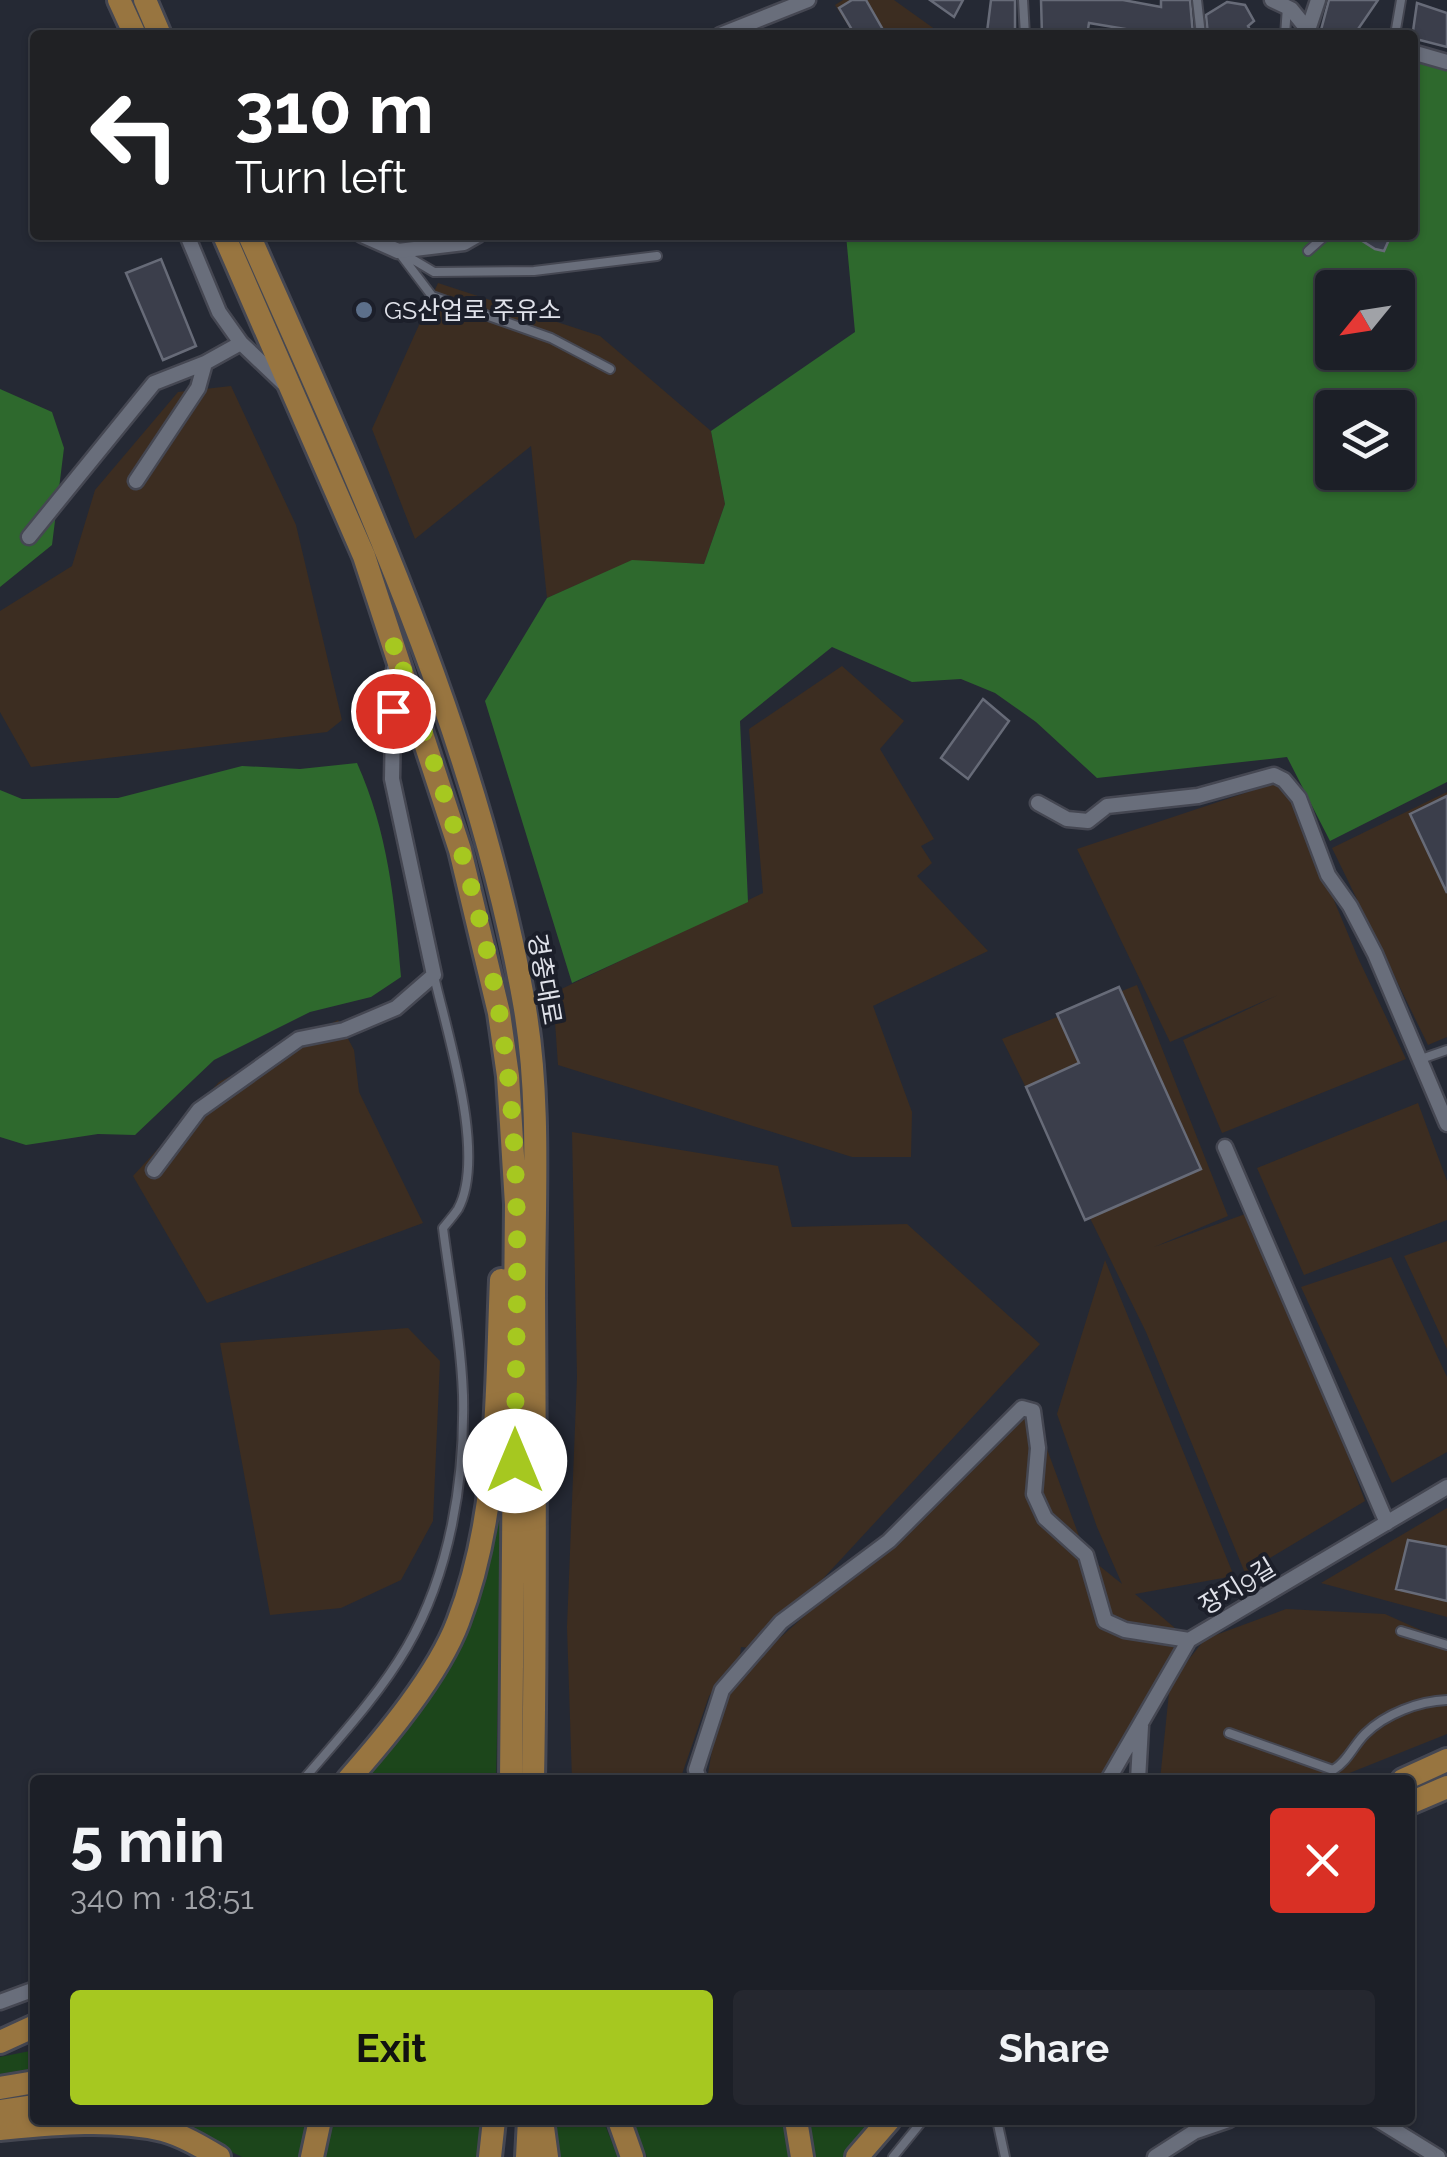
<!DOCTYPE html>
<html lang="en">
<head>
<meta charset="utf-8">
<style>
  :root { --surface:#1c1f27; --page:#25272f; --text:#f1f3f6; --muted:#a0a2a7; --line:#3a3d44; --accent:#a6c820 }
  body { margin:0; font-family:Raleway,"Noto Sans KR",sans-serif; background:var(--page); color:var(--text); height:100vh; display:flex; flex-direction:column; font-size:38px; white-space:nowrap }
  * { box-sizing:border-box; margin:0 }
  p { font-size:32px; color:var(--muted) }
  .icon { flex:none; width:55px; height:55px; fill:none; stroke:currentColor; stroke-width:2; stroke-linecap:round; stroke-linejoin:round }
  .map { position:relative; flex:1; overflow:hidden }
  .side { position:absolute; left:30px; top:1775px; width:1385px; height:350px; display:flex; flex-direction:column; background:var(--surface); border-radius:10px; box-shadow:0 2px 8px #0004,0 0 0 2px var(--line) }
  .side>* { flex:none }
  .banner { position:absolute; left:30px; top:30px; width:1388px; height:210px; border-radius:10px; box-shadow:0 2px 8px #0004,0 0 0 2px var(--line); background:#202124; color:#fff; overflow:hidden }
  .needle { width:65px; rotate:240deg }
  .fabs { position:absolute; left:1315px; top:270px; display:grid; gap:20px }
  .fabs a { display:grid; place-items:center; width:100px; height:100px; border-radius:10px; background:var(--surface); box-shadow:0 2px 8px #0004,0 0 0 2px var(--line); font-size:50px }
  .pin { position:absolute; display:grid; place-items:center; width:85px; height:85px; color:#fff; margin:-42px; border:5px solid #fff; border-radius:50%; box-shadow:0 2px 10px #0007 }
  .me { position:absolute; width:110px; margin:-55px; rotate:0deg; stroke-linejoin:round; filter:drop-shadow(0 0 8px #0008) }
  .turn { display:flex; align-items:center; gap:35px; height:210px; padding:0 40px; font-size:45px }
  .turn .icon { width:130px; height:130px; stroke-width:2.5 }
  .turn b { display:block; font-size:70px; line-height:85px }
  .round { display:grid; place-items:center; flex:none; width:105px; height:105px; border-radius:10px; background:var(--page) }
  .overview { display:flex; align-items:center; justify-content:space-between; height:170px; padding:0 40px }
  h1 { font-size:60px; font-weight:700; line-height:75px }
  .primary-button { display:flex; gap:20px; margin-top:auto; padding:20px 40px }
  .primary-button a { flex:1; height:115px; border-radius:10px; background:var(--accent); color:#111; font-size:40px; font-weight:700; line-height:115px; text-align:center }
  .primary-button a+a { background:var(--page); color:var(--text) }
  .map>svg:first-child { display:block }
  .industrial { fill:#3c2d21 }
  .green { fill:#1c461b }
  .forest { fill:#2e692d; fill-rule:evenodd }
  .building { fill:#3b3e4b; stroke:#676b78; stroke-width:2.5 }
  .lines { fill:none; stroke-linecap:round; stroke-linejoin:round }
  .lane-casing { stroke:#454752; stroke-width:12 }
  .street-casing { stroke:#454752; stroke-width:19 }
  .primary-casing { stroke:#454752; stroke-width:28 }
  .lane { stroke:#696e7b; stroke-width:8 }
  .street { stroke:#696e7b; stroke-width:14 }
  .primary { stroke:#987540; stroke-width:22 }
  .route { stroke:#a6c820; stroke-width:18; stroke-dasharray:0 32.4 }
  .service-dot { fill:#5c6f8a; stroke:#1c1f2a; stroke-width:4 }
  .labels { text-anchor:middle; stroke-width:8; stroke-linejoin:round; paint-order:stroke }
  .poi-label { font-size:25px; fill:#e0e2ea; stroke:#1c1f2a; text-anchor:start }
  .street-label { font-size:25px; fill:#e0e2ea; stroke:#1c1f2a }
</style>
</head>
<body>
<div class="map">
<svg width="1447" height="2157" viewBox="0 0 1447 2157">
  <rect width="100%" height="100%" fill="#252934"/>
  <path class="industrial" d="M843,0H894L943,35H854L835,5Z
    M438,283L600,336L711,431L725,504L704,564L632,561L547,598L531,446L415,539L372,429Z
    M231,386L296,525L342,720L327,732L31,767L0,712V611L72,566L95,490L178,392Z
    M842,666L904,721L880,749L934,839L921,846L932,863L917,876L988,951L873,1006L912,1112L911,1157H852L558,1065L553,993L763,893L749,729Z
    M1284,780L1358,958L1406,1059L1222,1133L1183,1040L1278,995L1170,1042L1077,849Z
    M1447,792V1037L1428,1045L1332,848Z
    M1137,985L1228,1216L1154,1247L1248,1213L1320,1381L1365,1501L1245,1573L1146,1332L1002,1039Z
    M338,1020L354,1050L359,1092L423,1223L207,1303L133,1176L219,1082Z
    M1418,1103L1447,1181V1220L1304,1275L1257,1168Z
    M572,1132L778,1166L792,1227L907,1224L1040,1344L758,1649L741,1647L740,1656L709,1696L680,1780H572L567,1627L577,1377Z
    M1447,1241V1349L1404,1256Z
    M1391,1257L1447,1377V1452L1392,1483L1301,1287Z
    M1105,1260L1234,1576L1135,1594L1189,1640L1098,1780H707L722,1690L1033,1411L1086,1555L1122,1584L1097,1527L1057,1414Z
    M408,1328L440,1361L433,1521L401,1580L341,1608L270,1615L220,1343Z
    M1447,1508V1617L1321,1583Z
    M1286,1609L1385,1614L1447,1642V1734L1332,1780H1160L1170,1683L1205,1639Z"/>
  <path class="green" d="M504,1423L496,1780H362L442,1677L475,1607Z
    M35,2050V2068L0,2074V2057Z
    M143,2120H307L300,2157H242L177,2125Z
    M330,2120H482L479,2157H318Z
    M551,2120H603L618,2157H554Z
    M630,2120H785L792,2157H647Z
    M805,2120H882L849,2157H812Z"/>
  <path class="forest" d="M1420,54L1447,63V782L1330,841L1287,757L1097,778L1036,722L995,693L961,679L912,682L832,647L740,721L748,902L572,983L485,701L547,598L632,560L704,564L725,504L711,431L855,332L846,235H1412L1413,76ZM1332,288H1398V352H1332ZM1332,408H1398V472H1332Z
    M0,389L52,412L64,448L52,545L0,587Z
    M357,763C388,832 395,902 401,977L371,997L310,1012L214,1060L135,1135L98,1134L26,1145L0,1137V790L22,799L118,798L242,766L300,769Z"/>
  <path class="building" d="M852,0H866L886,35H855L839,8Z
    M930,0H963L954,17Z
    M991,0H1015V31L987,32Z
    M1041,0H1123L1161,7V0H1190L1193,35H1161L1089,23L1087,35H1042Z
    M1329,0H1378L1354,35H1328L1321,30Z
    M1227,2L1245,5L1254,21L1248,26L1253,35H1208L1206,15Z
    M1417,3L1447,13V47L1412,38Z
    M1353,235H1391L1384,251L1375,249Z
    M161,259L196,346L163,360L126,273Z
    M983,699L1009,721L968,779L941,758Z
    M1447,796V893L1410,814Z
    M1119,987L1201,1169L1085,1220L1026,1087L1079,1063L1057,1014Z
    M1408,1540L1447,1547V1601L1396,1589Z"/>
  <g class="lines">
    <g class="lane-casing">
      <path id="lane" d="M1023,0L1025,35
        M1197,0L1201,35
        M1285,35L1287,7
        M1395,35L1401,0
        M1308,251L1326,235
        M402,253L434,272L534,271L657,256
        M401,255L432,296L551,338L610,369
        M1421,1059L1447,1050
        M1401,1631L1447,1645
        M1229,1733L1333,1770C1348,1761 1353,1746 1365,1734C1385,1714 1419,1701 1447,1700
        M303,1780C339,1738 379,1695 407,1647C450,1573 465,1480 463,1395C461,1340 450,1283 443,1228C448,1222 454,1215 458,1209C487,1156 447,1033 434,976
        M997,2120L1005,2157
        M893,2157L923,2120"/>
    </g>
    <g class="street-casing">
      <path id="street" d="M1272,0L1291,9L1312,35
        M1308,30L1318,0
        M720,35L808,0
        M1412,52L1447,62
        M187,235L219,312L241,343L283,383
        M362,235L398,251L464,243L478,235
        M136,481L198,388L205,363L241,343
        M29,537L154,383L205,363
        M1038,803L1067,819L1088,821L1107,806L1198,796L1274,775L1284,780L1299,798L1328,875L1350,906L1375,954L1447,1124
        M1225,1147L1387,1523
        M154,1170L199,1110L299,1039L344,1030L396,1008L434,975L392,779L394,669
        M699,1780L696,1770L722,1690L781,1622L889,1541L1022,1408L1033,1411L1038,1448L1034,1494L1045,1518L1086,1555L1105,1621L1125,1630L1189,1640
        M1108,1780L1189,1640L1447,1487
        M1138,1780L1141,1726
        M0,2002L35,1989
        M1378,2120L1438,2157
        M1155,2157L1194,2132L1229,2120"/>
    </g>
    <g class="primary-casing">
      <path id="primary" d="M119,0L135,35
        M145,0L160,35
        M224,235L364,556L460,850L499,1013L508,1076L516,1204L511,1780
        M249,235C359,484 476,733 524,1003C541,1099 534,1201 534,1299C535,1459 536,1620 533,1780
        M348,1780C385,1738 438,1675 458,1622C500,1513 496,1394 501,1280
        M1403,1780L1447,1760
        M1410,1803L1447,1787
        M0,2042L35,2026
        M0,2088L35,2082
        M0,2111L35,2106
        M542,2120L547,2157
        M619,2120L632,2157
        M796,2120L802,2157
        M0,2129C53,2124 111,2118 163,2130C182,2135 202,2147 219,2157
        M312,2157L320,2120
        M490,2157L494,2120
        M527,2157L529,2120
        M857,2157L889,2120"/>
    </g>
    <use href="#lane" class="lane"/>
    <use href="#street" class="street"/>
    <use href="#primary" class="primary"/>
  </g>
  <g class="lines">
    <path class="route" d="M393,711L394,643C441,783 492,927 508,1075C523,1202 515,1333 515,1461"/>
  </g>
  <circle class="service-dot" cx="364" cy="310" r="10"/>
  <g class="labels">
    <g class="poi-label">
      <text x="384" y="319">GS산업로 주유소</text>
    </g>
    <g class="street-label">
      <text transform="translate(545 979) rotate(80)" y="9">경충대로</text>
      <text transform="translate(1237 1586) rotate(-31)" y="9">장지9길</text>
    </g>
  </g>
</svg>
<div class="fabs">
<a><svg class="needle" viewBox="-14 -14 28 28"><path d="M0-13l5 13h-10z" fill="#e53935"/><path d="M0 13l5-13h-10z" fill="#a0a2a7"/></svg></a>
<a><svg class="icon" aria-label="layers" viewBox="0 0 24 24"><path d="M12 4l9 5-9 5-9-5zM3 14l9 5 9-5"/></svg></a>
</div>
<div class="pin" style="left:393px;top:711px;background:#d93025"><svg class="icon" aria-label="arrive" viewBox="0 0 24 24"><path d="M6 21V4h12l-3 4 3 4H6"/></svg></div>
<svg class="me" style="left:515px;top:1461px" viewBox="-20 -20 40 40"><circle r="19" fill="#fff"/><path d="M0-13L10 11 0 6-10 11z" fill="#a6c820"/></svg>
<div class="banner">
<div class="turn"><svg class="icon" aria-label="left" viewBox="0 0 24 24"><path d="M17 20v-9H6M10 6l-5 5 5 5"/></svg><div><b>310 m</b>Turn left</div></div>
</div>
<section class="side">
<div class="overview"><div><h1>5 min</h1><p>340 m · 18:51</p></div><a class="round" style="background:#d93025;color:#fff"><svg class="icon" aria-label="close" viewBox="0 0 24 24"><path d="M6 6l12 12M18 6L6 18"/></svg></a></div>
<div class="primary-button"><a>Exit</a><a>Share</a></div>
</section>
</div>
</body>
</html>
